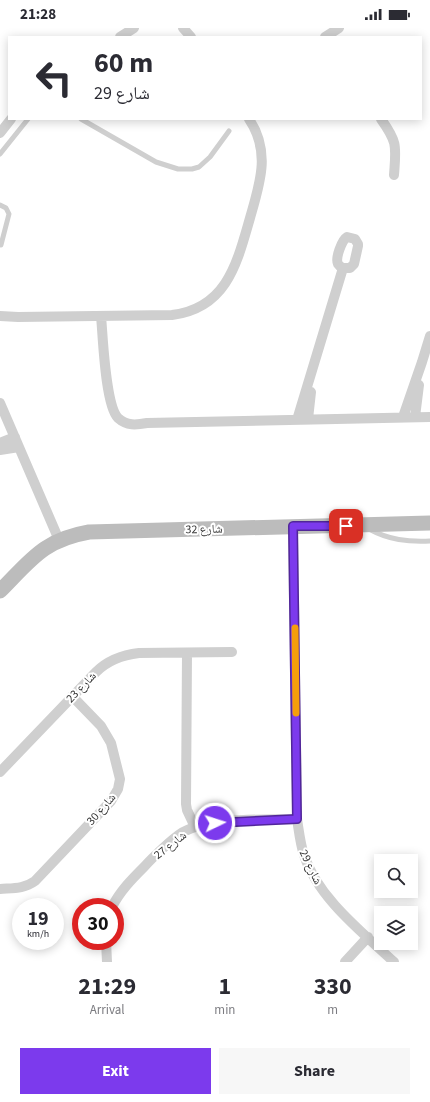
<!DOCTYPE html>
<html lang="en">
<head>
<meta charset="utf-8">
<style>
  :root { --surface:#fff; --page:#f7f7f7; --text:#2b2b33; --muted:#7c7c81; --accent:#7c3aed }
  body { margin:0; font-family:"Source Sans 3","Noto Naskh Arabic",sans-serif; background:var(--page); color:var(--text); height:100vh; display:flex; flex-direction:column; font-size:15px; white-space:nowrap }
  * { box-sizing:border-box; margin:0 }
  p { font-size:13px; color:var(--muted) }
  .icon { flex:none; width:22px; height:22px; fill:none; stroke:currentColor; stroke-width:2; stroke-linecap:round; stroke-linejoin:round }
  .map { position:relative; height:934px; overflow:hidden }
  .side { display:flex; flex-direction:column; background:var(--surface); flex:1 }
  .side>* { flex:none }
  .hud { position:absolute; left:8px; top:8px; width:414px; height:84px; border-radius:0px; box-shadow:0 2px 10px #0003; background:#fff; color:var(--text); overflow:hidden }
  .buttons { position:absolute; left:374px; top:826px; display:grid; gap:8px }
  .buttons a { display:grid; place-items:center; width:44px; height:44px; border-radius:0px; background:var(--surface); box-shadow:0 2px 10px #0003; font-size:20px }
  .speed { position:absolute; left:12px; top:870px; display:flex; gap:8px; font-size:20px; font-weight:700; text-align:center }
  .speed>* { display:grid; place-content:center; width:52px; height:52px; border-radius:50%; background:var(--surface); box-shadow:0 2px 10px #0003; line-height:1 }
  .speed small { font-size:10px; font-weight:400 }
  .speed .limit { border:6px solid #d22; background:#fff; color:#111 }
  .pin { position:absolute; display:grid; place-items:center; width:34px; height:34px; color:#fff; margin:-17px; border-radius:8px; box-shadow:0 2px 6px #0006 }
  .me { position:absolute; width:44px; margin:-22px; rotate:86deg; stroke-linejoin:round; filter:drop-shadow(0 0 3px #0008) }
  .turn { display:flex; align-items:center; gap:14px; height:84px; padding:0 20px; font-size:18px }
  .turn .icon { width:52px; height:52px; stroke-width:2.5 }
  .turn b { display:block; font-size:28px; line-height:34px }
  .eta { display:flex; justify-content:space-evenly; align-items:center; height:68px; text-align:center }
  .eta b { font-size:24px; font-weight:700; line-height:28px }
  .cta { display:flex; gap:8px; margin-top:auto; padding:8px 20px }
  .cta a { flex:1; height:46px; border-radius:0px; background:var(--accent); color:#fff; font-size:16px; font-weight:700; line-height:46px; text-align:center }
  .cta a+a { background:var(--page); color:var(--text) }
  .status { display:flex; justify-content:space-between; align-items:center; height:28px; padding:0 20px; background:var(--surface); direction:ltr }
  .status svg { height:11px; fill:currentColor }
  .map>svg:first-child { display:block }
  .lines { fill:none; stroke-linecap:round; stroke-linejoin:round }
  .lane { stroke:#cfcfcf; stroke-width:5 }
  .street { stroke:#cfcfcf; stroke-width:10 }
  .secondary { stroke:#bcbcbc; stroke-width:15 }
  .route-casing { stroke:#51269a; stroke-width:10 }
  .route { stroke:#7c3aed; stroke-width:7 }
  .slow { stroke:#f59e0b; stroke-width:7 }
  .labels { text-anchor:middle; stroke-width:4; stroke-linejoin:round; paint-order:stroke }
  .street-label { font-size:12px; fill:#323232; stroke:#fff }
</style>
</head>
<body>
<div class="status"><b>21:28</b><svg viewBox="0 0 49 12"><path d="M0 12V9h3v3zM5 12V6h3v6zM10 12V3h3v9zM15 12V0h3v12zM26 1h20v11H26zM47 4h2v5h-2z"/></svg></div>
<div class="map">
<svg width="430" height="934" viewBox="0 0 430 934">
  <rect width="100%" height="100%" fill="#fff"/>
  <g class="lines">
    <path class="lane" d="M81,91L156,134L178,141H192L199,139L210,129L229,103
      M0,126L28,91
      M0,177L6,180L9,186L1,217
      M369,501C389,512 408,514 430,513"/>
    <path class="street" d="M183,0L191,9
      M120,9L134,0
      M325,9L339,0
      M381,91C398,115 396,118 394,147
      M0,105L11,91
      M347,209L355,211L358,216V218L354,236L350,240H343C341,239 340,239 338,236C335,230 342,212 347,209Z
      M0,288L18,289L172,287C227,280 237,235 250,190C260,155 271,124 249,91
      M101,288C103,308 105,377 118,390C127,398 136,397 147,395L430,389
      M0,375L59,512
      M403,389L422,334L430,308
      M415,389L419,357
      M308,391L311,364
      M297,392L343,240
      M0,415L15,409
      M0,422L19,419
      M293,498L297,791C299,803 300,815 304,827C318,870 362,904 394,934
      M187,625L186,776L187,782L195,799
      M0,744L96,644C108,632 122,627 139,625L232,624
      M0,861C13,860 24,861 35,853L111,773L118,761L120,751L111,715L101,698L72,668
      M112,879C120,863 132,851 144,839C153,829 172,811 183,804C210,789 266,792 297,791
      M106,913L107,934
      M345,934L368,909"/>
    <path class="secondary" d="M0,563C31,532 43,512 89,504L430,495"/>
  </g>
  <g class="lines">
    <g class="route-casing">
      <path id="route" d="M215,795L297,791L293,498H346"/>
    </g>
    <use href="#route" class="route"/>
    <path class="slow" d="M295,600L296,685"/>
  </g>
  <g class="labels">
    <g class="street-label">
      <text transform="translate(204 501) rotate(-1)" y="4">شارع 32</text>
      <text transform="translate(81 659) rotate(-46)" y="4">شارع 23</text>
      <text transform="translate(101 781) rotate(-49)" y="4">شارع 30</text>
      <text transform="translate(170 817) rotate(-38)" y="4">شارع 27</text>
      <text transform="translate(311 839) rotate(64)" y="4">شارع 29</text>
    </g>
  </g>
</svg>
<div class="buttons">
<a><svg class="icon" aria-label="search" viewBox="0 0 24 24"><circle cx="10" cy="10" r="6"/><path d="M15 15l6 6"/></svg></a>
<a><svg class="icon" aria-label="layers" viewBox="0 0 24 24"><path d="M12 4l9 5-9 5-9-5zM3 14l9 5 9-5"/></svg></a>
</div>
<div class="speed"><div>19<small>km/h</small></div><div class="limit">30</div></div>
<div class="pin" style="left:346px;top:498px;background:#d93025"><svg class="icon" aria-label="arrive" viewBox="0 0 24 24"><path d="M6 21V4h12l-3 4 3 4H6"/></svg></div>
<svg class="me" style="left:215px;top:795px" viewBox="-20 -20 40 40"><circle r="17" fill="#7c3aed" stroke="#fff" stroke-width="3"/><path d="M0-11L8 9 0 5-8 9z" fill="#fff"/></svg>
<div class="hud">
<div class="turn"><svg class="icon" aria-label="left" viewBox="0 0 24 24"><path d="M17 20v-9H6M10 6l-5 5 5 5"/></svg><div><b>60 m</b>شارع 29</div></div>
</div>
</div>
<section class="side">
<div class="eta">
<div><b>21:29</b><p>Arrival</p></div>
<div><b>1</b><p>min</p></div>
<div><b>330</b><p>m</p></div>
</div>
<div class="cta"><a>Exit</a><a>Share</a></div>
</section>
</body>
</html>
